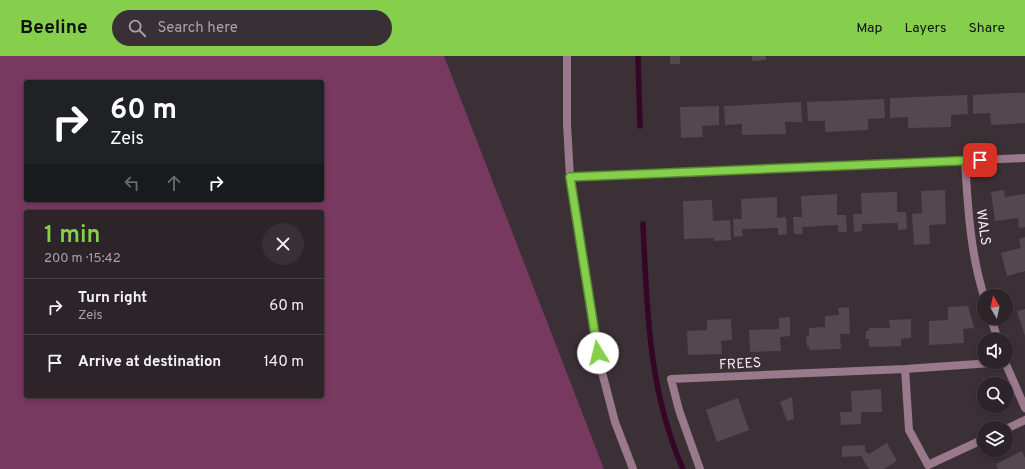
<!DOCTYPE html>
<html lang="en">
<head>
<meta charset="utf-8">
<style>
  :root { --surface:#2c2428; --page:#383034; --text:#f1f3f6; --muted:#a6a4a8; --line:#484145; --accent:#85cf4c }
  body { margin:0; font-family:Overpass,sans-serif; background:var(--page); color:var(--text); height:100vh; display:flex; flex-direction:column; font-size:15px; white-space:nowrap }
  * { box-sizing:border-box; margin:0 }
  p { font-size:13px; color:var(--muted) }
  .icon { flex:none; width:22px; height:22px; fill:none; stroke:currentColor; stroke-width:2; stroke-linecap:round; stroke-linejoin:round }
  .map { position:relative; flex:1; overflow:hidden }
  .side { position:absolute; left:24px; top:154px; width:300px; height:188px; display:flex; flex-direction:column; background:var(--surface); border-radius:4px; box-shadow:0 2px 6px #0003,0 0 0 1px var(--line) }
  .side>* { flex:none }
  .banner { position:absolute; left:24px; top:24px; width:300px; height:122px; border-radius:4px; box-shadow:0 2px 6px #0003,0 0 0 1px var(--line); background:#202124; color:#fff; overflow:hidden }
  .needle { width:26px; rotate:351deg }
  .tools { position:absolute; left:977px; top:233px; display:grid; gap:8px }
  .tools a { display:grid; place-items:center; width:36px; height:36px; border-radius:50%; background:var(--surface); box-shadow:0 2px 6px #0003,0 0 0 1px var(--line); font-size:20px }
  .pin { position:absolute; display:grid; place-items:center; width:34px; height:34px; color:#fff; margin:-17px; border-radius:8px; box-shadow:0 2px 6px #0006 }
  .me { position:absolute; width:44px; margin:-22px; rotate:351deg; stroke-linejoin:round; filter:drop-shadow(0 0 3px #0008) }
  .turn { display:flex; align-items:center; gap:14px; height:84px; padding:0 20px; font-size:18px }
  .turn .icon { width:52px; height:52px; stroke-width:2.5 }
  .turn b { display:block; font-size:28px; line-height:34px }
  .lanes { display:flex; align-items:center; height:38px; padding:0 20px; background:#0003; justify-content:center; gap:20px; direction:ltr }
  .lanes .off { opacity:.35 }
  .round { display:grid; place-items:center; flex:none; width:42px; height:42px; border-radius:21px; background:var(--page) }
  .summary { display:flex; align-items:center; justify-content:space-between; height:68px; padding:0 20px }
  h1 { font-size:24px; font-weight:600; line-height:30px; color:var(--accent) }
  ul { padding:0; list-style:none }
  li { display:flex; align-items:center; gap:12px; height:56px; padding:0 20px; border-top:1px solid var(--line) }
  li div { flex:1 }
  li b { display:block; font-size:15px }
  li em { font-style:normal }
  header { display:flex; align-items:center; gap:24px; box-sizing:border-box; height:56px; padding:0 20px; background:var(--accent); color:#111 }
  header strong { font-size:19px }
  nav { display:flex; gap:22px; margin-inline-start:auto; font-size:14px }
  .search { width:280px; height:36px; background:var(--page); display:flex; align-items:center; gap:10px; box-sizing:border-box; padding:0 14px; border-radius:22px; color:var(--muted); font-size:15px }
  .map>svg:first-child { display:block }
  .green { fill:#783960; fill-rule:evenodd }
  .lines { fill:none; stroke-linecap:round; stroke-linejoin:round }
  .stream { stroke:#360626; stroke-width:5.5 }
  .building { fill:#54484f }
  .minor { stroke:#9a798c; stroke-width:8 }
  .route-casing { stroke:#568731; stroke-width:10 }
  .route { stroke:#85cf4c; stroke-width:7 }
  .labels { text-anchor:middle; stroke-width:3; stroke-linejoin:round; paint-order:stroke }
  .street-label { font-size:14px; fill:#f2eaee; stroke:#3b3036 }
</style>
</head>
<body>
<header>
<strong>Beeline</strong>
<div class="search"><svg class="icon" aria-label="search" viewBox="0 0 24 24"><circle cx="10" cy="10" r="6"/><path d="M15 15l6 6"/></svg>Search here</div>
<nav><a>Map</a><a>Layers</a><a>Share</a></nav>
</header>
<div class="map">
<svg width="1025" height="413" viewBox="0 0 1025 413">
  <rect width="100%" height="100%" fill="#3b3036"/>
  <path class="green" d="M0,0H444L604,413H0ZM26,26H322V144H26ZM26,156H322V340H26Z"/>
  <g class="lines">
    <path class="stream" d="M638,0L640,70
      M643,168C647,253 648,333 683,413"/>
  </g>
  <path class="building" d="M670,0H680V8H670Z
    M752,0H766V4L752,5Z
    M1011,37H1025V67L991,69L990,57L973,58V39Z
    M967,39L968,58L951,59V71L908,72V61L890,62V42Z
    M884,43L885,62L868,63V74L825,76V65H808L807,46Z
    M801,46L802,66H785L786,78L742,79V68L725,69L724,50Z
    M719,50V69L702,70L703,81L681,82L680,51Z
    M945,134L946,168L929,169L930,188L914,189L912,158L922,157L921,135Z
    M1004,134L1005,141L1025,138V171L1019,172L1018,162L995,165L991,136Z
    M897,136V156H906L907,173L898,174V167L862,168V175L854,176L853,158H862L861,137Z
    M837,138V159H846L847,176H838V169L802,171L803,178H794L793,161H802L801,140Z
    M777,141V162L786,161L787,178L778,179V172L742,173L743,180L734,181L733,163H742L741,143Z
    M712,144L713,165L730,164L731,184L714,185V182L684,183L683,145Z
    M1025,181V215L1007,220L1001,197L1021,192L1019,183Z
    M968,250L974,272L963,273L964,287L929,289V265L948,264V251Z
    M849,251L850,278H840L841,293L810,294L809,291H807L806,280H809V272L825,271V260L839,259L838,252Z
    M1025,253V280L1017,255Z
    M790,261V280L780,281L781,295L750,296L749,274L779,273V262Z
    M731,263L732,284L721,285L722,298L688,299L687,275L707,274V264Z
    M911,263V282L901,283V290L869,291V283H866V275H869V272H890L889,264Z
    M881,333L882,356H861V368L841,369L840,356H852L851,335Z
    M792,341L794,363L787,365L780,346Z
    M738,342L749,374L717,386L706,354Z
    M887,387L897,405L884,413H869L861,400L842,401V390L865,389V395L869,398Z
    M1022,395L1025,402V413H998L996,408Z"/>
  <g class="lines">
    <path class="minor" d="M567,0V68L570,121L597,297L615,366L633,413
      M965,105C968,151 970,196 984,240
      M570,121L1025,102
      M991,262L998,284
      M1005,306L1025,352
      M905,313L909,374L928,409L984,383
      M1006,373L1025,364
      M700,413L679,354L671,323L905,313L1006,306"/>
  </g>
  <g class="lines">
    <g class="route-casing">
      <path id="route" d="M598,297L570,121L980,104"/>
    </g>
    <use href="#route" class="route"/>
  </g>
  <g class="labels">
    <g class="street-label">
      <text transform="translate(984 171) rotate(82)" y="5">WALS</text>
      <text transform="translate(740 307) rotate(-3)" y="5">FREES</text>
    </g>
  </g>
</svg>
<div class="tools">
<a><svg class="needle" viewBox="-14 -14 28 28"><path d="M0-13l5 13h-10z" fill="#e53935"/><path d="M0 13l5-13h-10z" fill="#a6a4a8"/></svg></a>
<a><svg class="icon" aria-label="sound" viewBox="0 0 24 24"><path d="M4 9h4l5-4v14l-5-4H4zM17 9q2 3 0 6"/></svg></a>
<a><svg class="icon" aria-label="search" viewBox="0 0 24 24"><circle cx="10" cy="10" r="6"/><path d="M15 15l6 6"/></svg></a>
<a><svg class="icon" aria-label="layers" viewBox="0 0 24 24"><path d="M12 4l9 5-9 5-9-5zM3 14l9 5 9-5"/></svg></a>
</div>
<div class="pin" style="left:980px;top:104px;background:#d93025"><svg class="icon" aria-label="arrive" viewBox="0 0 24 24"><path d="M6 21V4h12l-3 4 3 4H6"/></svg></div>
<svg class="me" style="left:598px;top:297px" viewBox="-20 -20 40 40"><circle r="19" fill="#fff"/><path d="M0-13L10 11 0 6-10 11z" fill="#85cf4c"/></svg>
<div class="banner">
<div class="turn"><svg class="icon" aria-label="right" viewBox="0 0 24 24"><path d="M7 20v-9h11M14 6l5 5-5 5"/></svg><div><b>60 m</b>Zeis</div></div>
<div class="lanes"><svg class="icon off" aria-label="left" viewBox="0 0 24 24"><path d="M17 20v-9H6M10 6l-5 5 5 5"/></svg><svg class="icon off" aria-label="ahead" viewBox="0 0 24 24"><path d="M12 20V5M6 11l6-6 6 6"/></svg><svg class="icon" aria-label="right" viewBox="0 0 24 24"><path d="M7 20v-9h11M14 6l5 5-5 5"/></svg></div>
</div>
<section class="side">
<div class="summary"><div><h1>1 min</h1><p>200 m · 15:42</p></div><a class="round"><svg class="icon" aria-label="close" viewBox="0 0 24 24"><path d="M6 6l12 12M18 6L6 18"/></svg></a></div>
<ul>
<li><svg class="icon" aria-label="right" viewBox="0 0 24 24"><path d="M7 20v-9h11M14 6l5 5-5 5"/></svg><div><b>Turn right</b><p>Zeis</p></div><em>60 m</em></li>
<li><svg class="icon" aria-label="arrive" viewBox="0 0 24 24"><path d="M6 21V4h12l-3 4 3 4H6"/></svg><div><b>Arrive at destination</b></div><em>140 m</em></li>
</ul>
</section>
</div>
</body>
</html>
